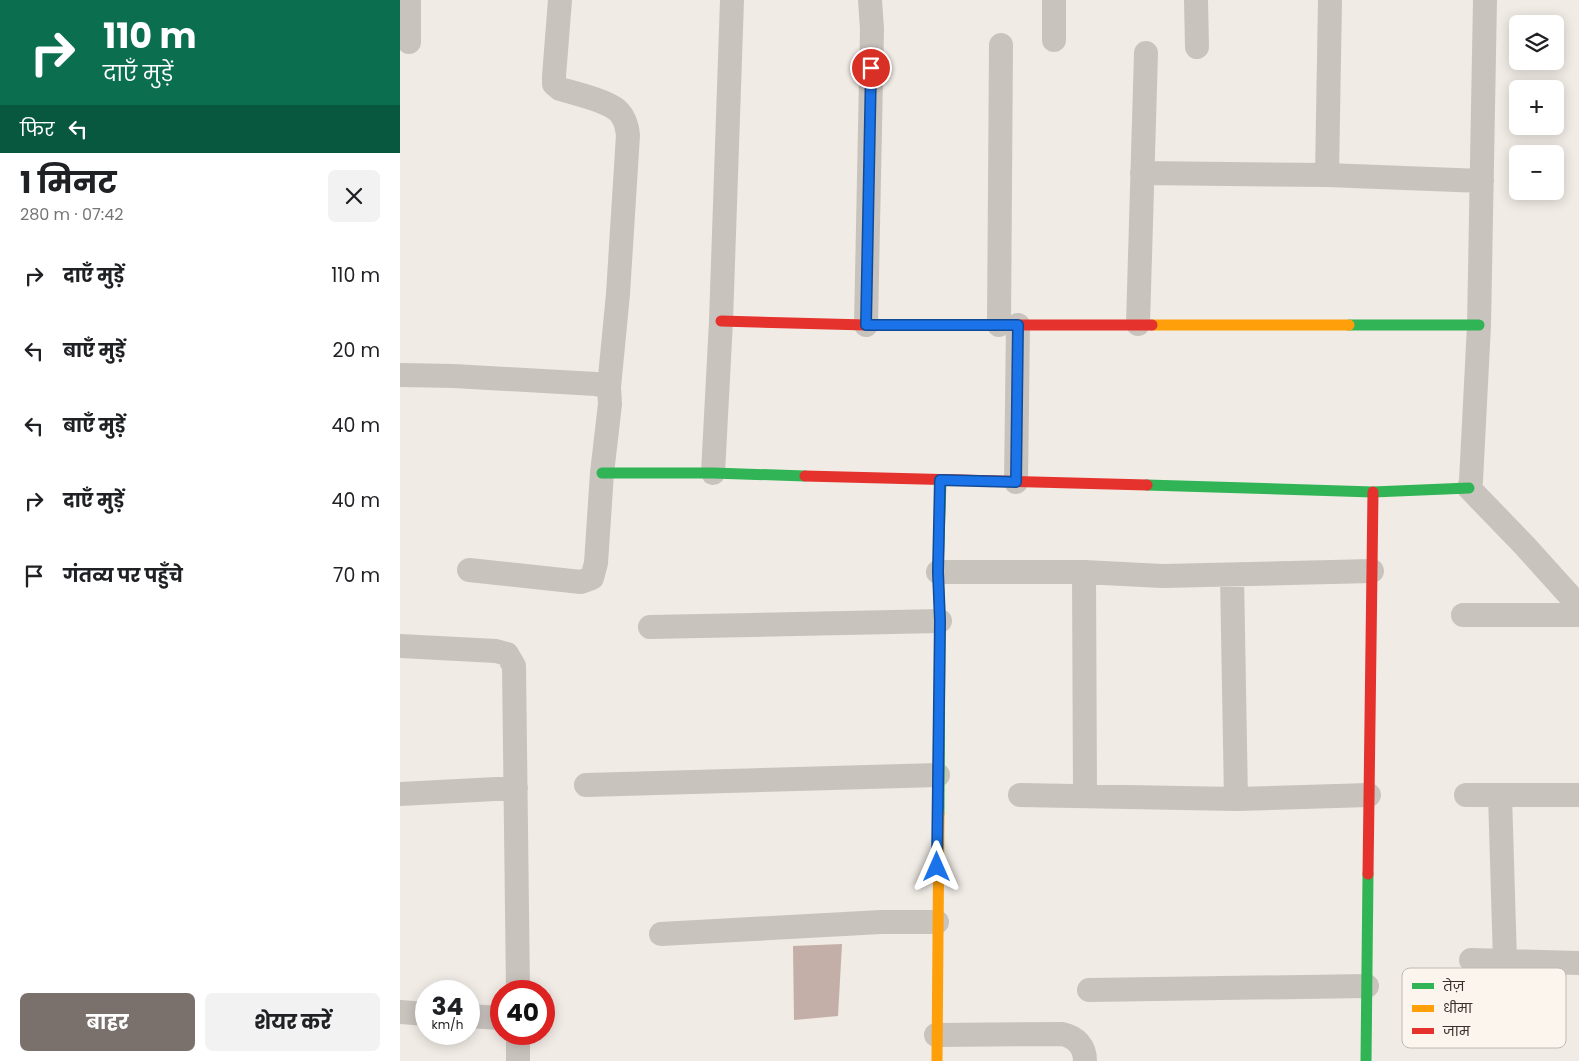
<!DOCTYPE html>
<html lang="hi">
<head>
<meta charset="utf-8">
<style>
  :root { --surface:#fff; --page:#f2f2f2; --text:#202124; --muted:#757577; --accent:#7a716c }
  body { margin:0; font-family:Poppins,"Noto Sans Devanagari",sans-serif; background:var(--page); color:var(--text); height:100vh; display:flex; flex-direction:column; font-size:19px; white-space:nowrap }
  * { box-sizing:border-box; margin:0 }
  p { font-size:16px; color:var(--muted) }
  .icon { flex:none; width:28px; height:28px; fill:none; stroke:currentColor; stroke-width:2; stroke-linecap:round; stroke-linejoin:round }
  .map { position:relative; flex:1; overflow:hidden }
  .drawer { display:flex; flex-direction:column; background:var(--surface); width:400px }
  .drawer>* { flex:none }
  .hud { background:#0b6e4f; color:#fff; overflow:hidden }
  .tools { position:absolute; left:1109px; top:15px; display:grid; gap:10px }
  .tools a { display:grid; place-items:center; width:55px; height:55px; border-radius:8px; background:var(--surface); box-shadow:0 2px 12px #0003; font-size:25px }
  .speed { position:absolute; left:15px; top:980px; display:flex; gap:10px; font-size:25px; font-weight:700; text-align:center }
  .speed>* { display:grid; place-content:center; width:65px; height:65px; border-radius:50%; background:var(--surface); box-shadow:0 2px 12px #0003; line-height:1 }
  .speed small { font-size:12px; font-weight:400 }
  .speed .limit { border:8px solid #d22; background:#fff; color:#111 }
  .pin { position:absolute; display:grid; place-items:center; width:42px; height:42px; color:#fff; margin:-21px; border:2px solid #fff; border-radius:50%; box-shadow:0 1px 5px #0007 }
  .me { position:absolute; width:55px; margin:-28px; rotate:0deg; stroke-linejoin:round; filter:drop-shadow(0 0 4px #0008) }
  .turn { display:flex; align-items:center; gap:18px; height:105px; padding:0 20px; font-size:22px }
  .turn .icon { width:65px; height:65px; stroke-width:2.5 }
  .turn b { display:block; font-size:35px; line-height:42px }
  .then { display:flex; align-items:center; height:48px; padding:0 20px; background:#0003; gap:10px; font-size:19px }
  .round { display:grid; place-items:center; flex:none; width:52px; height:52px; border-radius:8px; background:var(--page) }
  .headline { display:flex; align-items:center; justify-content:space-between; height:85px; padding:0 20px }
  h1 { font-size:30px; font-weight:700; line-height:38px }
  .action { display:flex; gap:10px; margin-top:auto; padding:10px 20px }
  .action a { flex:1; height:58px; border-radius:8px; background:var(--accent); color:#fff; font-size:20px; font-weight:700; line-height:58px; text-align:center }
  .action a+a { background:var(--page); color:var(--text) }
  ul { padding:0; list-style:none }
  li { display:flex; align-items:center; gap:15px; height:75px; padding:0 20px }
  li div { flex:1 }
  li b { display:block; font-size:19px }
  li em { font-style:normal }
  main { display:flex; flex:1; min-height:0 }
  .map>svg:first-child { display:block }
  .building { fill:#c3afa7 }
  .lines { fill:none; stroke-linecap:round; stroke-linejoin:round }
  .street { stroke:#c9c3be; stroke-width:24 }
  .fast { stroke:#30b455; stroke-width:11 }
  .slow { stroke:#ff9f0a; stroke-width:11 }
  .jam { stroke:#e5322d; stroke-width:11 }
  .route-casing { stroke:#114b97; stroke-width:12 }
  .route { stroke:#1a73e8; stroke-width:9 }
  .key { fill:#fbf5ee; stroke:#c1bab4; stroke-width:1 }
  .key-label { font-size:14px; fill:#3b302b }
</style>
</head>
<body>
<main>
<section class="drawer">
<div class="hud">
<div class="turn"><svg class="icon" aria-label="right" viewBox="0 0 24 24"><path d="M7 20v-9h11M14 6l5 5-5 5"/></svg><div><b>110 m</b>दाएँ मुड़ें</div></div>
<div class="then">फिर<svg class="icon" aria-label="left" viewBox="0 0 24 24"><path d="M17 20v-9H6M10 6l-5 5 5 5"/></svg></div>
</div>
<div class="headline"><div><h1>1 मिनट</h1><p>280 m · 07:42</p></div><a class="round"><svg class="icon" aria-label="close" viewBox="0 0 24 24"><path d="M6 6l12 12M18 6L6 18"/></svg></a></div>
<ul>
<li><svg class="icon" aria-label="right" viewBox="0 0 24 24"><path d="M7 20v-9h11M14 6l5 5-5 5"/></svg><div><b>दाएँ मुड़ें</b></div><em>110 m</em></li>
<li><svg class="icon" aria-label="left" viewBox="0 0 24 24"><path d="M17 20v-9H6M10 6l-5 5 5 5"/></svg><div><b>बाएँ मुड़ें</b></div><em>20 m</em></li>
<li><svg class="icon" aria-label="left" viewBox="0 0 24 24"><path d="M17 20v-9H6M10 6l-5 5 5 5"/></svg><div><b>बाएँ मुड़ें</b></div><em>40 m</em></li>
<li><svg class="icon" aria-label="right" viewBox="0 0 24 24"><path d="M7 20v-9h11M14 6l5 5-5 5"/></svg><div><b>दाएँ मुड़ें</b></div><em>40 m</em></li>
<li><svg class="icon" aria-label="arrive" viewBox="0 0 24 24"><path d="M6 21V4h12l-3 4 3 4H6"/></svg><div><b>गंतव्य पर पहुँचे</b></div><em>70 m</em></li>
</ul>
<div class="action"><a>बाहर</a><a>शेयर करें</a></div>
</section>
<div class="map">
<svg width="1179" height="1061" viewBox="0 0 1179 1061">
  <rect width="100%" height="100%" fill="#f0ebe5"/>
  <path class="building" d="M442,944L438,1016L394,1020L393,946Z"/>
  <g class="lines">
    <path class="street" d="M160,0L154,76V84L160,89C174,93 207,101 217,110C224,116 227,126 228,135L218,294L209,387
      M654,0V40
      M796,0L797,47
      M1085,0L1079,325L1071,481L1069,488L1125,546L1179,606
      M9,42V0
      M742,173L927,175L1082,181
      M927,175L930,0
      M738,324L746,53
      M466,325L472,29L470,0
      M599,325L601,45
      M0,375L54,376L196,384L209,387L210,404L202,473L196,563L192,578L181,582L69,570
      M313,473L321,321L332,0
      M616,482L618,325
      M538,572H684L762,576L972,571
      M684,572L685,796
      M832,575L836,799
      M1063,615H1179
      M250,627L540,621
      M0,646L96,651L107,654L114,666L118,991
      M186,785L538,775
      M0,794L116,788
      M620,795L836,799L969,795
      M1066,795H1179
      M1100,795L1105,961
      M261,934L481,922H537
      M1071,960L1179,963
      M689,990L967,986
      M0,1012L26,1014
      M69,1016L101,1018
      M536,1035L662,1034C676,1037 685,1046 685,1061
      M118,1061V1034"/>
    <path class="fast" d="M949,325H1079
      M202,473H313L405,476
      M747,485L973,492L1069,488
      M539,814L540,621L538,572L541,480
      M966,1061L968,874"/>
    <path class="slow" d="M752,325H949
      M537,1061L539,814"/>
    <path class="jam" d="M321,321L466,325H752
      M405,476L747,485
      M968,874L973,492"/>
  </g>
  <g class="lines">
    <g class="route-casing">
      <path id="route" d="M471,68L466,325H618L616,482L540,480L538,572L540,621L537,867"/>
    </g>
    <use href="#route" class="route"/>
  </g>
  <rect x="1002" y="968" width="164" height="80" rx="8" class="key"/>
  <rect x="1012" y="983" width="22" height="6" fill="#30b455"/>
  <rect x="1012" y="1005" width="22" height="7" fill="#ff9f0a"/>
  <rect x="1012" y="1028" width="22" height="6" fill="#e5322d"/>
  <g class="key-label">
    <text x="1043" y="991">तेज़</text>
    <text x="1043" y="1013">धीमा</text>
    <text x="1043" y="1036">जाम</text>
  </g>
</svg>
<div class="tools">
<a><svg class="icon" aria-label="layers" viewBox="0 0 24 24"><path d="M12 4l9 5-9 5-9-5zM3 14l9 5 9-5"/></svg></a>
<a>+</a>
<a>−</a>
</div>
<div class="speed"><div>34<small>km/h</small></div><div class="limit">40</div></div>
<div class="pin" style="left:471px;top:68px;background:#d93025"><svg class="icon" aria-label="arrive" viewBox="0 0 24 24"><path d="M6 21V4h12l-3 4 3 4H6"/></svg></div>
<svg class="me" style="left:537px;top:867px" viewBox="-20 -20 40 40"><path d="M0-17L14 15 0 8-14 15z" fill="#1a73e8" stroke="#fff" stroke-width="4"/></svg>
</div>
</main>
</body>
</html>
